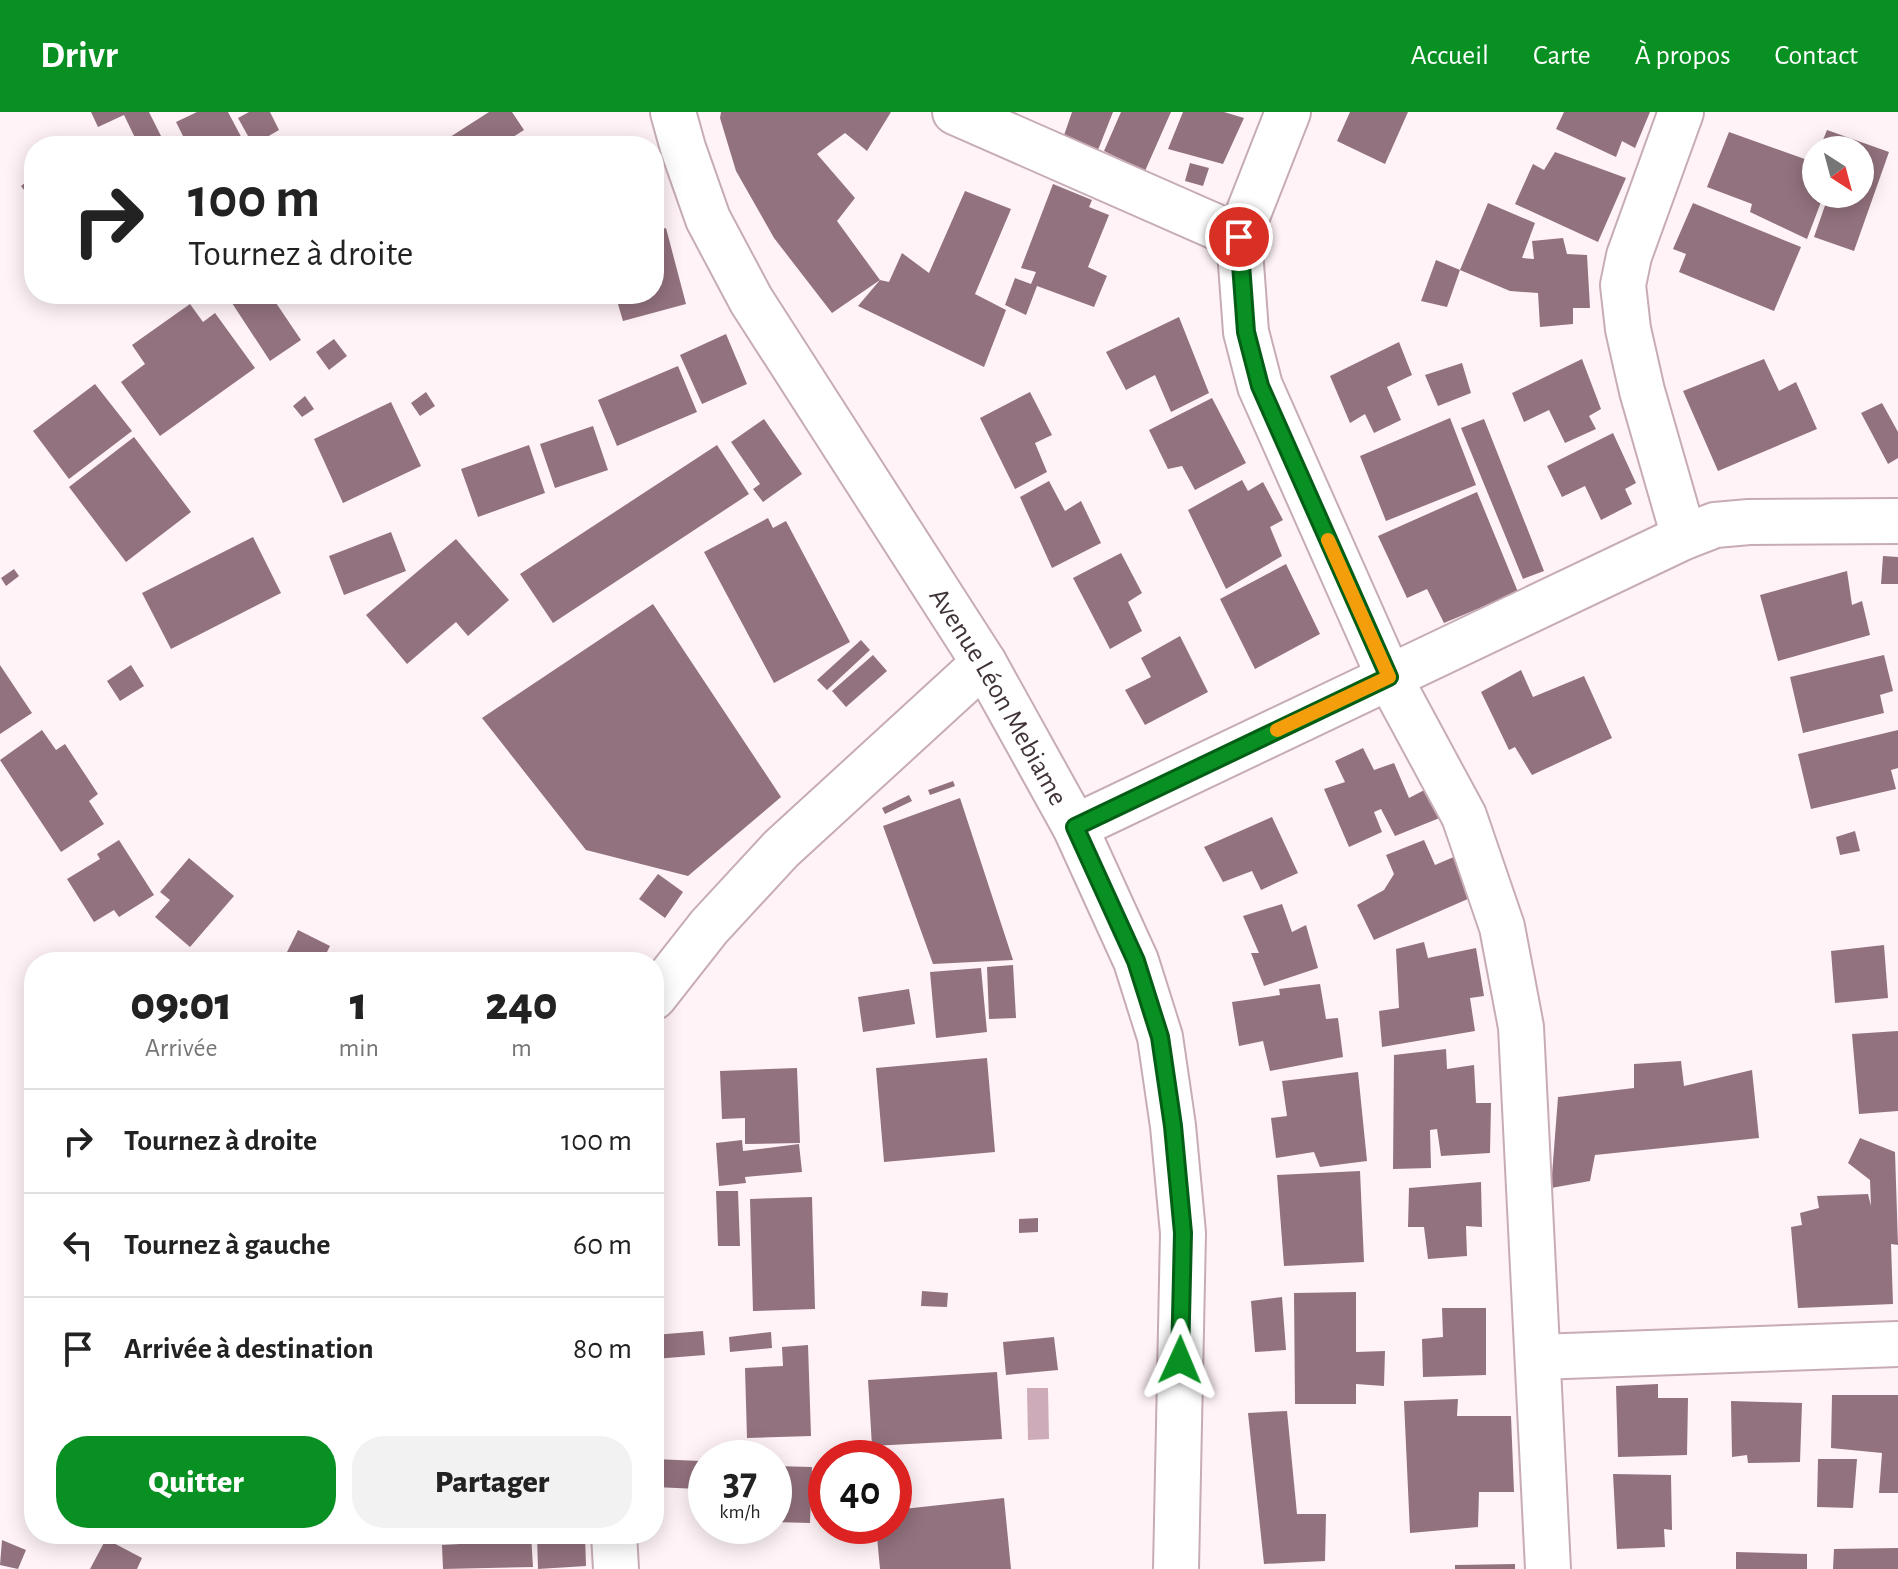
<!DOCTYPE html>
<html lang="fr">
<head>
<meta charset="utf-8">
<style>
  :root { --surface:#fff; --page:#f2f2f2; --text:#222; --muted:#767676; --line:#e0e0e0; --accent:#089022 }
  body { margin:0; font-family:"Alegreya Sans",sans-serif; background:var(--page); color:var(--text); height:100vh; display:flex; flex-direction:column; font-size:30px; white-space:nowrap }
  * { box-sizing:border-box; margin:0 }
  p { font-size:26px; color:var(--muted) }
  .icon { flex:none; width:44px; height:44px; fill:none; stroke:currentColor; stroke-width:2; stroke-linecap:round; stroke-linejoin:round }
  .map { position:relative; flex:1; overflow:hidden }
  .sheet { position:absolute; left:24px; top:840px; width:640px; height:592px; display:flex; flex-direction:column; background:var(--surface); border-radius:32px; box-shadow:0 4px 20px #0003 }
  .sheet>* { flex:none }
  .top-card { position:absolute; left:24px; top:24px; width:640px; height:168px; border-radius:32px; box-shadow:0 4px 20px #0003; background:#fff; color:var(--text); overflow:hidden }
  .needle { width:52px; rotate:144deg }
  .fabs { position:absolute; left:1802px; top:24px; display:grid; gap:16px }
  .fabs a { display:grid; place-items:center; width:72px; height:72px; border-radius:50%; background:var(--surface); box-shadow:0 4px 20px #0003; font-size:40px }
  .speed { position:absolute; left:688px; top:1328px; display:flex; gap:16px; font-size:40px; font-weight:700; text-align:center }
  .speed>* { display:grid; place-content:center; width:104px; height:104px; border-radius:50%; background:var(--surface); box-shadow:0 4px 20px #0003; line-height:1 }
  .speed small { font-size:20px; font-weight:400 }
  .speed .limit { border:12px solid #d22; background:#fff; color:#111 }
  .pin { position:absolute; display:grid; place-items:center; width:68px; height:68px; color:#fff; margin:-34px; border:4px solid #fff; border-radius:50%; box-shadow:0 2px 8px #0007 }
  .me { position:absolute; width:88px; margin:-44px; rotate:1deg; stroke-linejoin:round; filter:drop-shadow(0 0 6px #0008) }
  .turn { display:flex; align-items:center; gap:28px; height:168px; padding:0 32px; font-size:36px }
  .turn .icon { width:104px; height:104px; stroke-width:2.5 }
  .turn b { display:block; font-size:56px; line-height:68px }
  .eta { display:flex; justify-content:space-evenly; align-items:center; height:136px; text-align:center }
  .eta b { font-size:48px; font-weight:800; line-height:56px }
  .primary-button { display:flex; gap:16px; margin-top:auto; padding:16px 32px }
  .primary-button a { flex:1; height:92px; border-radius:32px; background:var(--accent); color:#fff; font-size:32px; font-weight:800; line-height:92px; text-align:center }
  .primary-button a+a { background:var(--page); color:var(--text) }
  ul { padding:0; list-style:none }
  li { display:flex; align-items:center; gap:24px; height:104px; padding:0 32px; border-top:2px solid var(--line) }
  li div { flex:1 }
  li b { display:block; font-size:30px }
  li em { font-style:normal }
  header { display:flex; align-items:center; gap:48px; box-sizing:border-box; height:112px; padding:0 40px; background:var(--accent); color:#fff }
  header strong { font-size:38px }
  nav { display:flex; gap:44px; margin-inline-start:auto; font-size:28px }
  .map>svg:first-child { display:block }
  .water { fill:#ceabb8 }
  .building { fill:#92727e }
  .lines { fill:none; stroke-linecap:round; stroke-linejoin:round }
  .minor-casing { stroke:#c7acb6; stroke-width:48 }
  .minor { stroke:#fff; stroke-width:44 }
  .route-casing { stroke:#055e16; stroke-width:20 }
  .route { stroke:#089022; stroke-width:14 }
  .slow { stroke:#f59e0b; stroke-width:14 }
  .labels { text-anchor:middle; stroke-width:8; stroke-linejoin:round; paint-order:stroke }
  .street-label { font-size:28px; fill:#403438; stroke:#fff }
</style>
</head>
<body>
<header>
<strong>Drivr</strong>
<nav><a>Accueil</a><a>Carte</a><a>À propos</a><a>Contact</a></nav>
</header>
<div class="map">
<svg width="1898" height="1457" viewBox="0 0 1898 1457">
  <rect width="100%" height="100%" fill="#fff3f7"/>
  <path class="water" d="M1027,1276H1048L1049,1327L1028,1328Z"/>
  <path class="building" d="M91,0H149L164,30L155,34H139L124,3L98,15Z
    M197,0H228L246,34H188L176,10Z
    M249,0H270L279,18L253,33L238,6Z
    M489,0H512L524,18L499,34H436Z
    M721,0H891L867,39L845,21L817,42L855,86L837,109L880,168L889,170L902,141L929,161L965,79L1011,97L975,182L1006,198L984,255L858,194L880,168L832,201L774,126L736,59L720,6Z
    M1072,0H1113L1096,43L1061,32Z
    M1121,0H1171L1145,59L1104,39Z
    M1183,0H1224L1244,6L1223,52L1168,37Z
    M1350,0H1408L1385,52L1337,29Z
    M1564,0H1650L1635,36L1622,29L1616,45L1556,17Z
    M1827,18L1889,40L1854,139L1814,125L1829,82H1860V38H1819Z
    M1729,20L1816,51V82H1824L1807,127L1750,100L1752,92L1707,75Z
    M570,25L574,34H548Z
    M1555,40L1626,66L1598,130L1515,92L1533,52L1544,58Z
    M1190,51L1209,56L1203,74L1185,69Z
    M34,64V91L21,74Z
    M1053,72L1092,88L1089,95L1109,103L1088,155L1107,164L1094,195L1037,174L1026,203L1005,193L1015,166L1031,172L1036,160L1021,156Z
    M1488,91L1535,111L1522,146L1534,147L1532,129L1563,126L1567,142L1587,143L1590,196H1573V212L1540,215L1538,181L1510,179L1460,158Z
    M1693,91L1801,135L1774,199L1679,160L1686,142L1673,137Z
    M666,116L686,192L623,209L615,182H654V119Z
    M1436,148L1460,158L1447,195L1421,189Z
    M239,182H270L301,228L270,249L230,188Z
    M190,192L203,210L215,201L255,256L160,324L121,270L145,252L132,233Z
    M1179,205L1209,281L1171,300L1155,263L1126,278L1106,240Z
    M726,222L747,272L702,292L680,243Z
    M334,227L347,244L329,258L316,240Z
    M1399,230L1412,263L1387,275L1401,308L1374,321L1365,302L1350,311L1330,264Z
    M1582,247L1601,297L1589,304L1596,317L1565,331L1549,298L1524,310L1512,281Z
    M1764,247L1779,279L1796,270L1817,317L1718,359L1683,279Z
    M1462,251L1471,281L1438,294L1425,263Z
    M678,254L697,300L617,334L598,288Z
    M95,272L132,319L69,367L33,319Z
    M426,280L435,294L420,304L411,291Z
    M1030,280L1052,323L1035,331L1047,360L1015,377L980,306Z
    M305,284L314,297L302,305L293,294Z
    M1212,286L1246,351L1195,378L1182,354L1168,357L1149,318Z
    M391,290L421,354L343,391L314,327Z
    M1882,291L1898,320V346L1888,352L1861,301Z
    M1450,306L1476,373L1386,409L1360,344Z
    M764,307L802,362L763,390L753,377L760,372L731,330Z
    M1484,307L1544,459L1523,467L1461,316Z
    M593,314L608,358L555,376L540,332Z
    M1613,321L1636,371L1625,377L1632,392L1601,408L1585,374L1562,385L1547,354Z
    M134,325L191,400L126,450L69,375Z
    M529,333L545,381L478,405L461,357Z
    M717,333L749,382L553,511L520,462Z
    M1242,368L1248,379L1263,370L1283,408L1270,415L1282,444L1226,477L1188,398Z
    M1049,369L1065,399L1081,389L1101,431L1052,456L1020,385Z
    M1477,380L1518,480L1444,511L1427,477L1407,486L1378,424Z
    M768,406L773,416L786,409L850,530L774,571L704,440Z
    M391,420L406,459L344,483L329,444Z
    M253,425L281,481L171,537L142,481Z
    M456,427L509,488L468,524L456,510L407,552L366,503Z
    M1121,441L1142,481L1128,490L1142,519L1110,537L1073,466Z
    M1883,444L1898,445V472H1881Z
    M1286,452L1320,522L1255,557L1220,487Z
    M14,457L19,464L6,474L1,466Z
    M1847,459L1852,493L1862,489L1870,523L1778,549L1760,483Z
    M653,492L781,685L688,764L586,738L482,606Z
    M1180,524L1208,580L1145,613L1125,578L1151,565L1141,546Z
    M861,528L870,538L827,578L817,568Z
    M873,543L887,559L846,595L832,579Z
    M1884,543L1893,579L1880,583L1884,601L1803,621L1790,565Z
    M0,553L32,601L0,622Z
    M131,553L144,574L120,589L107,569Z
    M1521,558L1533,585L1584,564L1612,626L1532,663L1515,635L1509,638L1481,580Z
    M42,618L56,638L65,632L98,682L89,689L104,712L61,740L0,648Z
    M1898,618V656L1891,658L1896,677L1811,697L1798,642Z
    M1363,636L1374,658L1394,651L1409,686L1432,674L1442,705L1395,724L1381,697L1374,700L1382,720L1349,735L1324,677L1345,670L1335,649Z
    M953,669L955,674L930,683L928,678Z
    M909,683L912,689L885,702L882,696Z
    M960,686L1013,848L933,852L883,714Z
    M1272,705L1298,761L1261,778L1252,759L1223,770L1204,735Z
    M1855,719L1860,739L1840,743L1836,725Z
    M119,728L154,783L119,805L114,798L94,810L67,767L100,747L97,742Z
    M1424,728L1435,753L1456,744L1470,786L1374,828L1357,793L1384,778L1394,762L1386,743Z
    M189,746L234,784L190,835L155,805L170,788L160,780Z
    M658,762L683,780L665,806L639,787Z
    M1282,792L1292,820L1306,813L1318,856L1264,874L1251,841H1259L1243,804Z
    M298,818L330,834L322,850H282Z
    M1424,830L1428,846L1476,836L1484,884L1470,886L1475,919L1382,935L1379,899L1399,896L1396,837Z
    M1884,833L1888,886L1835,891L1831,839Z
    M1013,853L1016,906L989,907L987,855Z
    M981,856L987,920L936,926L930,860Z
    M1320,872L1326,907L1338,906L1343,945L1270,959L1263,929L1239,934L1232,890L1280,883L1279,877Z
    M909,877L915,912L863,920L858,885Z
    M1898,919V999L1859,1002L1852,922Z
    M1446,937L1447,957L1474,953L1476,991H1491L1490,1041L1441,1044L1437,1017L1430,1018L1431,1056L1393,1057L1394,943Z
    M987,946L995,1040L884,1050L876,956Z
    M1681,949L1684,974L1752,958L1759,1026L1595,1043L1590,1069L1551,1076L1558,985L1634,976V952Z
    M797,956L800,1031L745,1032V1006L722,1007L720,959Z
    M1358,960L1367,1049L1320,1055L1314,1040L1276,1046L1271,1006L1287,1004L1282,969Z
    M1860,1026L1895,1040L1898,1133L1891,1132L1893,1192L1798,1196L1791,1115L1802,1113L1800,1101L1819,1096L1817,1084L1868,1082L1871,1094L1870,1068L1848,1051Z
    M742,1028L743,1039L799,1032L802,1060L745,1065L746,1071L719,1074L716,1031Z
    M1360,1059L1364,1150L1284,1154L1277,1063Z
    M1481,1070L1482,1115L1466,1114L1467,1144L1428,1147L1424,1115H1408L1409,1076Z
    M716,1079H738L740,1134H718Z
    M812,1085L815,1197L753,1199L750,1087Z
    M1038,1106V1120L1019,1121V1107Z
    M33,1158H34V1187L26,1186Z
    M922,1179L948,1181L947,1195L921,1194Z
    M1356,1180V1240L1385,1239L1384,1274L1356,1272V1292H1295L1294,1181Z
    M1282,1185L1286,1238L1255,1240L1251,1189Z
    M1442,1196H1486V1263L1423,1265L1422,1227L1443,1225Z
    M703,1219L705,1243L654,1247V1223Z
    M771,1220L772,1236L730,1240L729,1225Z
    M1054,1225L1058,1258L1006,1263L1003,1230Z
    M808,1233L811,1324L747,1326L745,1256L783,1254L782,1235Z
    M997,1260L1002,1327L872,1334L868,1268Z
    M1658,1272V1286H1688L1687,1343L1618,1345L1616,1274Z
    M1832,1283H1898V1381H1879L1882,1341L1831,1336Z
    M1458,1287L1457,1304H1511L1514,1380H1479L1478,1415L1410,1421L1404,1289Z
    M1731,1289L1802,1291L1800,1350L1748,1351L1747,1343L1732,1345Z
    M1287,1299L1297,1402H1326L1325,1449L1264,1452L1248,1301Z
    M654,1347L701,1349L699,1377L654,1375Z
    M1818,1347H1857L1853,1396L1817,1395Z
    M774,1354L812,1355L810,1411L774,1410Z
    M1613,1362L1671,1363L1672,1418L1664,1417L1665,1435L1617,1437Z
    M1004,1386L1011,1457H880L876,1414H894V1398Z
    M441,1422H470V1427L441,1428Z
    M479,1422H531L533,1455L443,1457L442,1433L479,1431Z
    M585,1422L586,1454L538,1457L537,1423Z
    M106,1427L142,1446L137,1457H90Z
    M2,1428L26,1438L18,1457L0,1453Z
    M1898,1436V1457H1833L1834,1437Z
    M1736,1440L1807,1442V1457H1736Z
    M1515,1452V1457H1455V1453Z"/>
  <g class="lines">
    <g class="minor-casing">
      <g id="minor">
        <path id="s1" d="M673,0L683,36L708,107L751,188L984,551L1075,715L1136,849L1160,925L1173,1014L1183,1121L1176,1457"/>
        <path d="M955,0L1239,125"/>
        <path d="M1288,0L1239,125L1246,220L1260,274L1389,565L1464,704L1502,815L1521,915L1548,1457"/>
        <path d="M1681,0L1629,144L1623,173L1628,217L1642,279L1684,425"/>
        <path d="M1075,715L1684,425L1715,413L1749,410L1898,409"/>
        <path d="M654,885L709,815L781,737L984,551"/>
        <path d="M1538,1245L1898,1232"/>
        <path d="M614,1422L616,1457"/>
      </g>
    </g>
    <use href="#minor" class="minor"/>
  </g>
  <g class="lines">
    <g class="route-casing">
      <path id="route" d="M1180,1248L1183,1121L1173,1014L1160,925L1136,849L1075,715L1389,565L1260,274L1246,220L1239,125"/>
    </g>
    <use href="#route" class="route"/>
    <path class="slow" d="M1277,618L1389,565L1328,428"/>
  </g>
  <g class="labels">
    <g class="street-label">
      <text dy="10" stroke="none"><textPath href="#s1" startOffset="672">Avenue Léon Mebiame</textPath></text>
    </g>
  </g>
</svg>
<div class="fabs">
<a><svg class="needle" viewBox="-14 -14 28 28"><path d="M0-13l5 13h-10z" fill="#e53935"/><path d="M0 13l5-13h-10z" fill="#767676"/></svg></a>
</div>
<div class="speed"><div>37<small>km/h</small></div><div class="limit">40</div></div>
<div class="pin" style="left:1239px;top:125px;background:#d93025"><svg class="icon" aria-label="arrive" viewBox="0 0 24 24"><path d="M6 21V4h12l-3 4 3 4H6"/></svg></div>
<svg class="me" style="left:1180px;top:1248px" viewBox="-20 -20 40 40"><path d="M0-17L14 15 0 8-14 15z" fill="#089022" stroke="#fff" stroke-width="4"/></svg>
<div class="top-card">
<div class="turn"><svg class="icon" aria-label="right" viewBox="0 0 24 24"><path d="M7 20v-9h11M14 6l5 5-5 5"/></svg><div><b>100 m</b>Tournez à droite</div></div>
</div>
<section class="sheet">
<div class="eta">
<div><b>09:01</b><p>Arrivée</p></div>
<div><b>1</b><p>min</p></div>
<div><b>240</b><p>m</p></div>
</div>
<ul>
<li><svg class="icon" aria-label="right" viewBox="0 0 24 24"><path d="M7 20v-9h11M14 6l5 5-5 5"/></svg><div><b>Tournez à droite</b></div><em>100 m</em></li>
<li><svg class="icon" aria-label="left" viewBox="0 0 24 24"><path d="M17 20v-9H6M10 6l-5 5 5 5"/></svg><div><b>Tournez à gauche</b></div><em>60 m</em></li>
<li><svg class="icon" aria-label="arrive" viewBox="0 0 24 24"><path d="M6 21V4h12l-3 4 3 4H6"/></svg><div><b>Arrivée à destination</b></div><em>80 m</em></li>
</ul>
<div class="primary-button"><a>Quitter</a><a>Partager</a></div>
</section>
</div>
</body>
</html>
